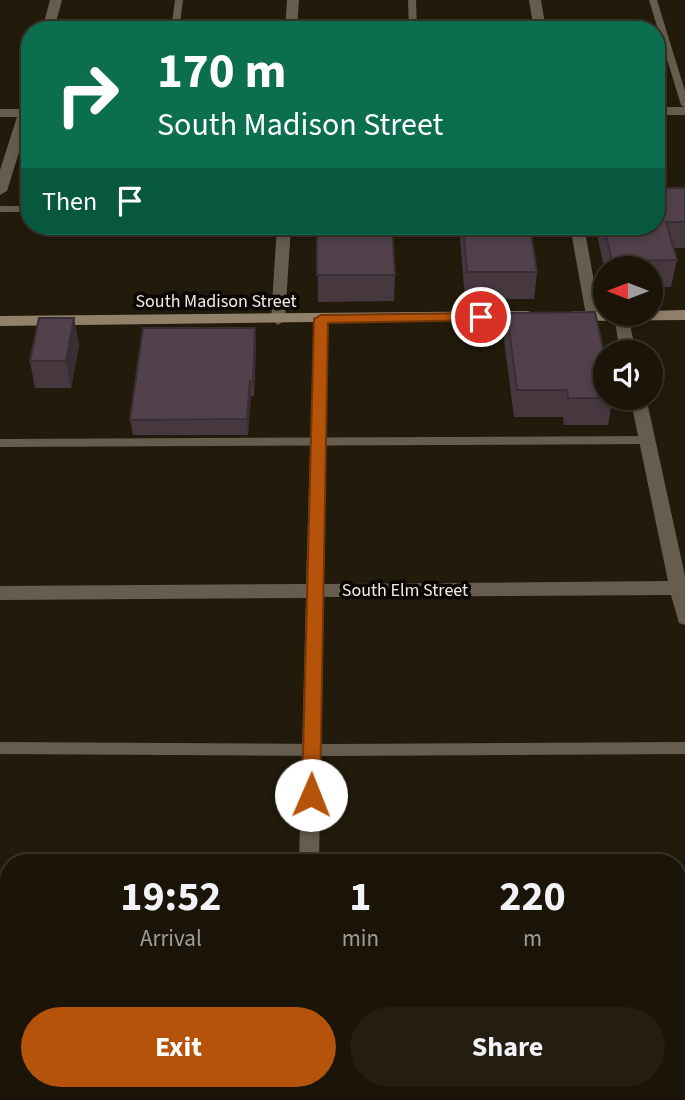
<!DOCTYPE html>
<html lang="en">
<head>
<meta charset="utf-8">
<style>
  :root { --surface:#1a1409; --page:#231d12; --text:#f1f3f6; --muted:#9f9e9c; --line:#38332a; --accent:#b45309 }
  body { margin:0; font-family:"Source Sans 3",sans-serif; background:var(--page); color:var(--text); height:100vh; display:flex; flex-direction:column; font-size:26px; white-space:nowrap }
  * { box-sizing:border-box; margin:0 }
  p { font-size:23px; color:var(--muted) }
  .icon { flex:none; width:38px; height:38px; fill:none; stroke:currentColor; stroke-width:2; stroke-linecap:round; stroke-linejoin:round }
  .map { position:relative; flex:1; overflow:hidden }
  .sheet { position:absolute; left:0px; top:854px; width:686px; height:247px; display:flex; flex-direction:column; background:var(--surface); border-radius:28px 28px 0 0; box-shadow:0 4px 10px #0003,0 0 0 2px var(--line) }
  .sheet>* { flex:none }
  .guide { position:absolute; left:21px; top:21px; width:644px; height:214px; border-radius:28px; box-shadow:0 4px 10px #0003,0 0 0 2px var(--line); background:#0b6e4f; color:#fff; overflow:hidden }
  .needle { width:46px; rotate:270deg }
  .tools { position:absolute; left:593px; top:256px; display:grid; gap:14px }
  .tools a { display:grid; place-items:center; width:70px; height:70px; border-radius:50%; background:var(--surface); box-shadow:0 4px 10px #0003,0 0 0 2px var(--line); font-size:35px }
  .pin { position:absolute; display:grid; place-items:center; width:60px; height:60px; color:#fff; margin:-30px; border:4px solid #fff; border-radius:50%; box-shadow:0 2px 7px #0007 }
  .me { position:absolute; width:77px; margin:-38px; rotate:1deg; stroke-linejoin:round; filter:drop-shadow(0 0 5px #0008) }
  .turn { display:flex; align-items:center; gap:24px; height:147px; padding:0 21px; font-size:32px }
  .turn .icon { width:91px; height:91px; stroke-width:2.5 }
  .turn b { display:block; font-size:49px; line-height:60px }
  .then { display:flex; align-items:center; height:66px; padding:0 21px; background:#0003; gap:14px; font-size:26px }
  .eta { display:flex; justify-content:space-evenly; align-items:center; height:119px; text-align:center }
  .eta b { font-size:42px; font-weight:700; line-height:49px }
  .primary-button { display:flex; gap:14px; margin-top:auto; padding:14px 21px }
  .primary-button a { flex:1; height:80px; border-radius:42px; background:var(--accent); color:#fff; font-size:28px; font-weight:700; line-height:80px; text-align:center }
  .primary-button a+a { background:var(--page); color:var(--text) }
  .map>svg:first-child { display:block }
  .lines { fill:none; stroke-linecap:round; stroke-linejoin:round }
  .lane { fill:#665d4e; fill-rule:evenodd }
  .street { fill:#665d4e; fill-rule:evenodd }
  .secondary { fill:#91816a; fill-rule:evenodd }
  .wall { fill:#473840 }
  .shaded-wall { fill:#392e34 }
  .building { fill:#52414a; stroke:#392e34; stroke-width:2 }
  .route { fill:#b45309; stroke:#753606; stroke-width:2 }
  .labels { text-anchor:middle; stroke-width:7; stroke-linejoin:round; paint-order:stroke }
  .street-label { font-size:18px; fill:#f1ede3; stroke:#090603 }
</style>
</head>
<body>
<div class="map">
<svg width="685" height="1100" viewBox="0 0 685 1100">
  <rect width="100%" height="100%" fill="#221b0c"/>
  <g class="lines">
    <path class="lane" d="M175,0H183L179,30H171Z
      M408,0H416L417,30H409Z
      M649,0H657L685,91V108L681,105Z
      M0,206H30V212H0Z
      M647,436L653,440L647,444L0,447V439Z
      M0,742L332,744L685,742V754L332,756L0,754Z
      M51,1092H67L66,1100H50Z
      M530,1092H546L547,1100H531Z"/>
    <path class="street" d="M50,0H62L54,30H42Z
      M287,0H299L297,30H285Z
      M529,0H541L546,30H534Z
      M30,90V117L7,191L0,195V170L17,117H0V109H19L24,94Z
      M656,107H685V115H656Z
      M277,226H291L285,320L278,325L271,320Z
      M570,226H584L600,315L598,318H588L586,315Z
      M615,313H627L628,316L636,352H620L614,316Z
      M321,314L328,319L324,584L668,581L630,397H646L685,576V625L679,623L671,595L324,597L319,863H299L306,598L0,600V586L306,584L314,319Z
      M677,925H685V945H677Z
      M0,931H9V951H0Z
      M294,1092H318V1100H294Z"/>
    <path class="secondary" d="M685,310V320L574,321L567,316L574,311L651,313V311Z
      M528,311L533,313L535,316L533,319L0,326V316Z"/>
  </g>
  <path class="wall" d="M685,188V248H673L677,260L671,287H651V268H606V276L595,226H656Z
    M317,226L395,275L394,301L318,302Z
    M459,226H530L537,272L534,299H465Z
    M507,313L613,398L608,425H564L563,417H514L504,340Z
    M74,318L79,345L71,388H35L30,361Z
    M255,328L256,343L254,396H251L248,435H133L130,420Z"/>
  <path class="shaded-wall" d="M74,318L79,345L71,388L66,361Z
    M255,328L256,343L254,396L253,381Z
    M250,381L251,396L248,435L247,419Z"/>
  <path class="building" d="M656,188H685V222H666L677,260L612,261L604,226H656Z
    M317,226H392L395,275H317Z
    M463,226H530L537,272H467Z
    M595,312L606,363V397H613V398H568L567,390H517L507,313Z
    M39,318H74L66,361H30Z
    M143,328H255L253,381H250L247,419L130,420Z"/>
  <path class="route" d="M481,313L486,314V320L328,323L320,795L317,801L311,803L304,801L302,795L314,319L321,315Z"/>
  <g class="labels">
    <g class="street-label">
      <text x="216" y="307">South Madison Street</text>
      <text x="405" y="596">South Elm Street</text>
    </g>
  </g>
</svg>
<div class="tools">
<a><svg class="needle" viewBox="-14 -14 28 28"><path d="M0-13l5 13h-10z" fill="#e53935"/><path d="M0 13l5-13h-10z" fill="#9f9e9c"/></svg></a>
<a><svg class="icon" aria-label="sound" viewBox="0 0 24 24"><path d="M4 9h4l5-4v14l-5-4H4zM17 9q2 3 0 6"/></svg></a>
</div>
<div class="pin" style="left:481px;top:317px;background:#d93025"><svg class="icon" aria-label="arrive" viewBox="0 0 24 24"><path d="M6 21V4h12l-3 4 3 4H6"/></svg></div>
<svg class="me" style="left:311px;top:795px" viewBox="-20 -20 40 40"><circle r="19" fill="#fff"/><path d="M0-13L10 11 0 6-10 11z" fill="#b45309"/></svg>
<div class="guide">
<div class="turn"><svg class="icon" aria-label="right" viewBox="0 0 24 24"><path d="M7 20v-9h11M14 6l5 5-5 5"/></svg><div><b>170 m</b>South Madison Street</div></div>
<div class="then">Then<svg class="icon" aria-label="arrive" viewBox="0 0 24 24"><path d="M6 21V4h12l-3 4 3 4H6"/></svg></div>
</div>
<section class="sheet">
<div class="eta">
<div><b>19:52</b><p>Arrival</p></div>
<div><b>1</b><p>min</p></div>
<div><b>220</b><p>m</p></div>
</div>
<div class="primary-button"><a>Exit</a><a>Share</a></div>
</section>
</div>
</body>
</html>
